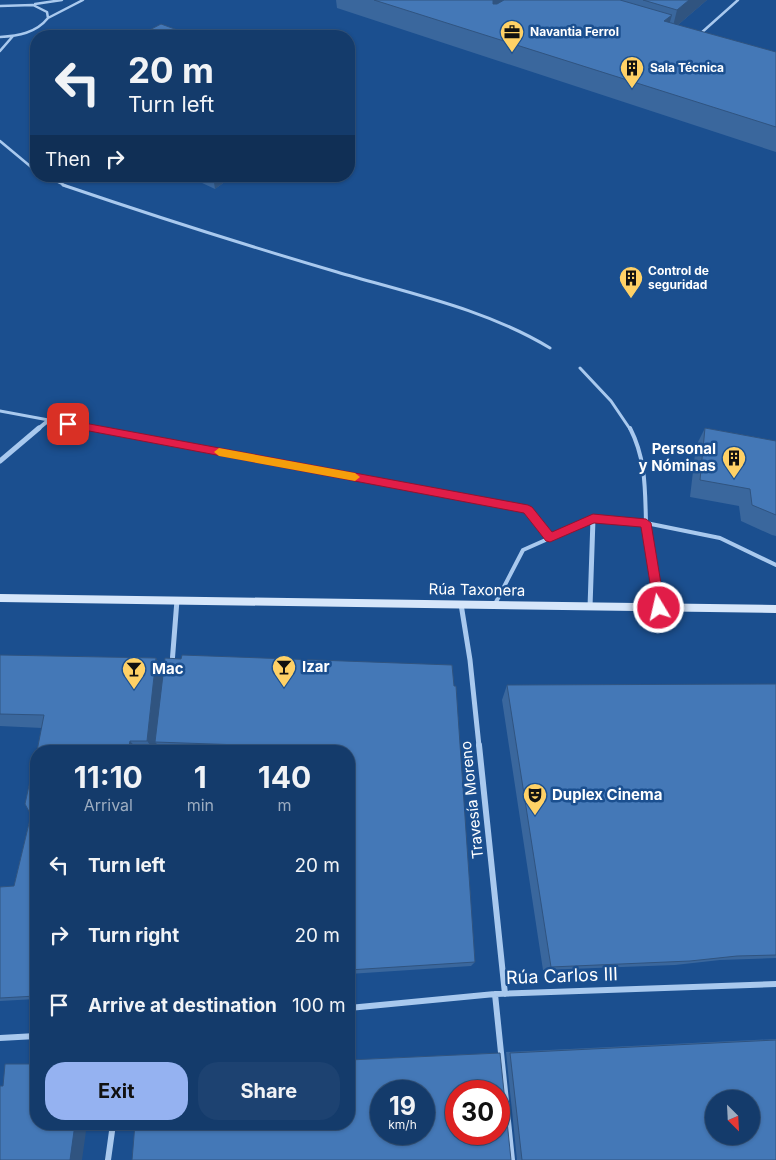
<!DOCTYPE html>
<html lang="en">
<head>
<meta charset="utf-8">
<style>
  :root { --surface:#143b6b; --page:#1d4271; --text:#f1f3f6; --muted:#9dadc1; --line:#33557e; --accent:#95b2f1 }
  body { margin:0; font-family:Inter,sans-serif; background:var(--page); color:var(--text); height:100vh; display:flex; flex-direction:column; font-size:19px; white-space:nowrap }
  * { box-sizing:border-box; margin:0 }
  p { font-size:16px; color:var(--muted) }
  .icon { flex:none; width:28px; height:28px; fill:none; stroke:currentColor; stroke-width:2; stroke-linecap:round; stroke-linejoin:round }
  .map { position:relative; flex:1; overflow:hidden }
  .side { position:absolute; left:30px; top:745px; width:325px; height:385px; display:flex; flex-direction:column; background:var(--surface); border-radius:20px; box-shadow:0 1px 4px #0004,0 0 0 1px var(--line) }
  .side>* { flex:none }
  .hud { position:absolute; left:30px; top:30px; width:325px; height:152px; border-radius:20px; box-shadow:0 1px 4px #0004,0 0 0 1px var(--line); background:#143b6b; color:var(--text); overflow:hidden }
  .needle { width:32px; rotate:156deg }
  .fabs { position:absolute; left:705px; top:1090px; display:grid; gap:10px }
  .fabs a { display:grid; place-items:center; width:55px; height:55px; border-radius:50%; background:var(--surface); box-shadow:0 1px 4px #0004,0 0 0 1px var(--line); font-size:25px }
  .speed { position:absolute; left:370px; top:1080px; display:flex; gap:10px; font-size:25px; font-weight:700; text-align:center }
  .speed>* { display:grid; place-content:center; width:65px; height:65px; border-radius:50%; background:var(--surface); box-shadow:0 1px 4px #0004,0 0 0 1px var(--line); line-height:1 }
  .speed small { font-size:12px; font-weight:400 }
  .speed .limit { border:8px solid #d22; background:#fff; color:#111 }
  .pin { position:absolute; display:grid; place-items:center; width:42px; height:42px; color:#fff; margin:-21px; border-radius:10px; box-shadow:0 2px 8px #0006 }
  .me { position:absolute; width:55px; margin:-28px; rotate:351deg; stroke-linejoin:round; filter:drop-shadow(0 0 4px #0008) }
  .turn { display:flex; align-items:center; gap:18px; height:105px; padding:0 15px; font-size:22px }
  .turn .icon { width:65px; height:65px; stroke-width:2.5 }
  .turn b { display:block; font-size:35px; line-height:42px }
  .then { display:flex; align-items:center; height:48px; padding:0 15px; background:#0003; gap:10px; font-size:19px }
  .eta { display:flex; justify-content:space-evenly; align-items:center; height:85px; text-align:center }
  .eta b { font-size:30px; font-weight:700; line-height:35px }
  .action { display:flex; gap:10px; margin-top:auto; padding:10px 15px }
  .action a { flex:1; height:58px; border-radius:20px; background:var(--accent); color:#111; font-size:20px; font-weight:700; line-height:58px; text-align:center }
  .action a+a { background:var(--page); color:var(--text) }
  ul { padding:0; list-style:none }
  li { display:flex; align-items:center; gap:15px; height:70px; padding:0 15px }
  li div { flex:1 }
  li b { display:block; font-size:19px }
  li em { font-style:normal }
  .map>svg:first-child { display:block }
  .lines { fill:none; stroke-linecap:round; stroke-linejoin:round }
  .lane-far2 { stroke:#a9c9ee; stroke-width:2.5 }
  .lane-far1 { stroke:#a9c9ee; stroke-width:3 }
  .lane { stroke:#a9c9ee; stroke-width:4 }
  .street-far2 { stroke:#a9c9ee; stroke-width:4 }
  .street-far1 { stroke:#a9c9ee; stroke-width:5 }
  .street { stroke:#a9c9ee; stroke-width:6 }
  .secondary { fill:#d6e6fa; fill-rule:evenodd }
  .wall { fill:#3a679d }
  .shaded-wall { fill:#305480 }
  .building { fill:#4478b7; stroke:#305480; fill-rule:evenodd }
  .route { fill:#e11d48; stroke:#92132f }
  .slow { fill:#f59e0b }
  .labels { text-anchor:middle; stroke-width:5; stroke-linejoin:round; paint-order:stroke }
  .far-poi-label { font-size:12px; font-weight:bold; fill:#fff; stroke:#1b4f8f; text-anchor:start }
  .poi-label { font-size:15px; font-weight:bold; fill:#fff; stroke:#1b4f8f; text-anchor:start }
  .street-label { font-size:15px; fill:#fff; stroke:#1b4f8f }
  .near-street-label { font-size:18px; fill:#fff; stroke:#1b4f8f }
</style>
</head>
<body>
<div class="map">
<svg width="776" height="1160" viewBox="0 0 776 1160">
  <rect width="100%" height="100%" fill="#1b4f8f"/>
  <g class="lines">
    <path class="lane-far2" d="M35,4L62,0
      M0,6L33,5L47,12L48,18C36,33 18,36 0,37
      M48,18L83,0
      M700,34L738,0
      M0,51L13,36
      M0,141L36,171
      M46,176L66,186"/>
    <path class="lane-far1" d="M63,185C154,216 245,245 337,272C408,293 486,309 550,348
      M580,368L611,401L630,429
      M0,411L97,429"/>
    <path class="lane" d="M91,428L528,510L550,538
      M630,428C646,459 645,489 646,523
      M495,604L523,550L593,519L646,523L720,538L776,565"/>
    <path class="street-far2" d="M38,429L49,420"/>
    <path class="street-far1" d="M0,461L39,428
      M646,523L659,608
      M461,604L470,660L479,746
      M590,607L593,519
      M172,664L177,600"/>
    <path class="street" d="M479,745L505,994
      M495,994L512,1160
      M349,1008L495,994L776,984
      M0,1038L36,1036
      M108,1160L113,1124"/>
    <path class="secondary" d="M0,594L776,605V613L0,602Z"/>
  </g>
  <path class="wall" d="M336,0H707L678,25L776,52V152L337,8Z
    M187,176H233L215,189Z
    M705,428L776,441V536L772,535L741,521L739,506L690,497L696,446Z
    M0,655L156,658L163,671L452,665L475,962L471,966L349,974V751H163L158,745L157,751H37L42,728L0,726Z
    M776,684V958L720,960L675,965L543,970L502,700L507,685Z
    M36,753V999L0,1001V887L14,886L31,815Z
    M776,1039V1160H517L506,1052Z
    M496,1053H500L349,1124V1060Z"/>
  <path class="shaded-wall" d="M493,0H521L491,19Z
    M689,0H707L672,30L677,10Z
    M672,15L666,35L664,21Z
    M213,176H233L215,189Z
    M156,658L165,673L155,742L158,745L157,751H155L147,741Z
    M130,741L139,751H128Z
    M75,1124H87L82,1160H70Z"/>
  <path class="building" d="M374,0H493V4H497L504,0H620L672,15L664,21L776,52V127Z
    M643,0H689L677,10Z
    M161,24L194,36H138Z
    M705,428L776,441V515L752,505L750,489L700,480Z
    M0,655L156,658L147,741H130L128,751H37L44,715L0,714Z
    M182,655L452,665L454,686H456L475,962L349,970V751H298V747L155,742L165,658L181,659Z
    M776,684V955L737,956L690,961L551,967L507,685Z
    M36,753V996L0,998V887L14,886L31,815L25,804Z
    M776,1040V1160H522L510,1053ZM714,1099H751V1136H714Z
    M500,1053L511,1160H132L135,1124H349V1060ZM381,1091H424V1134H381ZM456,1091H499V1134H456Z
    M5,1064H36V1124H75L70,1160H0V1086H3Z"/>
  <path class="route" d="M68,420L528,505L532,507L552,532L593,514L646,519L651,523L665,608L663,612H655L654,608L641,527L594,523L550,542L546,541L524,513L68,427L63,424Z"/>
  <path class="slow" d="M219,448L355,473L360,477L355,481L219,456L214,452Z"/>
  <defs>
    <g id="office-pin" transform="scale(1.25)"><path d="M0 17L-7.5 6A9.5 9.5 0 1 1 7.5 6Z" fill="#ffd166" stroke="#1b4f8f"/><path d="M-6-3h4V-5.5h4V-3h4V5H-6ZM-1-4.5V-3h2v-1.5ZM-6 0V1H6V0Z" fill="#111"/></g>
    <g id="building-pin" transform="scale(1.25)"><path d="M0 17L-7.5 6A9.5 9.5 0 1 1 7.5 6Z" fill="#ffd166" stroke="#1b4f8f"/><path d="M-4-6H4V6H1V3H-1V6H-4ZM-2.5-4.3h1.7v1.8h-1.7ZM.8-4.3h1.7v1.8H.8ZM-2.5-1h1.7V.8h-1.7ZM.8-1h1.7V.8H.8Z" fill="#111"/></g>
    <g id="bar-pin" transform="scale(1.25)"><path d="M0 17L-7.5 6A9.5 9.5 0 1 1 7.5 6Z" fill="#ffd166" stroke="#1b4f8f"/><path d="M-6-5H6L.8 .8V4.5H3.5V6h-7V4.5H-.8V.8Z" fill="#111"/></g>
    <g id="theatre-pin" transform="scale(1.25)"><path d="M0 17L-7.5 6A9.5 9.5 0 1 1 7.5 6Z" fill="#ffd166" stroke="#1b4f8f"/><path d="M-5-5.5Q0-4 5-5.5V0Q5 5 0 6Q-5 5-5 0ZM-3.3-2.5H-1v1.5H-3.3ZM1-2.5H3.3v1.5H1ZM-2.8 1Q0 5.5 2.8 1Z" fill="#111"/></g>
  </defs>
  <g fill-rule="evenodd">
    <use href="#office-pin" x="512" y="32"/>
    <use href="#building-pin" x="632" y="68"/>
    <use href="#building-pin" x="631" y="278"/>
    <use href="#building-pin" x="734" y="458"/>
    <use href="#bar-pin" x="284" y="667"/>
    <use href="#bar-pin" x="134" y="669"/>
    <use href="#theatre-pin" x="535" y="795"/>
  </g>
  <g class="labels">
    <g class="far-poi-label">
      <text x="530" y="36">Navantia Ferrol</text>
      <text x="650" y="72">Sala Técnica</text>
      <text x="648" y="275">Control de<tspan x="648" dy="14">seguridad</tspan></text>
    </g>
    <g class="poi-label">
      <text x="716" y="454" text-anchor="end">Personal<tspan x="716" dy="17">y Nóminas</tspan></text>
      <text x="302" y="672">Izar</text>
      <text x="152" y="674">Mac</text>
      <text x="552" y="800">Duplex Cinema</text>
    </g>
    <g class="street-label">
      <text transform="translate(477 590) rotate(1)" y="5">Rúa Taxonera</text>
      <text transform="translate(472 800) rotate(-96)" y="5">Travesía Moreno</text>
    </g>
    <g class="near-street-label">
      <text transform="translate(562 976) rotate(-2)" y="6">Rúa Carlos III</text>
    </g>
  </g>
</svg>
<div class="fabs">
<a><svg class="needle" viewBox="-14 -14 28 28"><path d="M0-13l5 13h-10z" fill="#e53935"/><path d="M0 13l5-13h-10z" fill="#9dadc1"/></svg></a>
</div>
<div class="speed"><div>19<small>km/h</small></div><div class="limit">30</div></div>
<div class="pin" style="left:68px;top:424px;background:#d93025"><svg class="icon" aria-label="arrive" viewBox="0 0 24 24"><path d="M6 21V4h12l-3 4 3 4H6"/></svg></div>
<svg class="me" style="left:659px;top:608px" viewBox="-20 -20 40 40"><circle r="17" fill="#e11d48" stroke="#fff" stroke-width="3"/><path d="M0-11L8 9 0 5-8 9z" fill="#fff"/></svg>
<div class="hud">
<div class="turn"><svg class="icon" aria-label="left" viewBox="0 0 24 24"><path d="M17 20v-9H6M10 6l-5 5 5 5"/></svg><div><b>20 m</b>Turn left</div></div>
<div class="then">Then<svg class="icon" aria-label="right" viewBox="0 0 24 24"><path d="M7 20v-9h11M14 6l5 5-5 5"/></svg></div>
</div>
<section class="side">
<div class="eta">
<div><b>11:10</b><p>Arrival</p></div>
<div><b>1</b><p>min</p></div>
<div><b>140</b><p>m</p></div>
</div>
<ul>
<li><svg class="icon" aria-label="left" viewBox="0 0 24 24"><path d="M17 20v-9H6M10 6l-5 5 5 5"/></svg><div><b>Turn left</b></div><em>20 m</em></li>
<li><svg class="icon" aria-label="right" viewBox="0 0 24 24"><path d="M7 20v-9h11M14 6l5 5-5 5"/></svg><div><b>Turn right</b></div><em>20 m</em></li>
<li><svg class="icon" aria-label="arrive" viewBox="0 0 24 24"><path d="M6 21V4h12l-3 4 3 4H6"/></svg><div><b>Arrive at destination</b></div><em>100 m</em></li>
</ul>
<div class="action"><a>Exit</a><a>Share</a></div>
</section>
</div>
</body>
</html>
